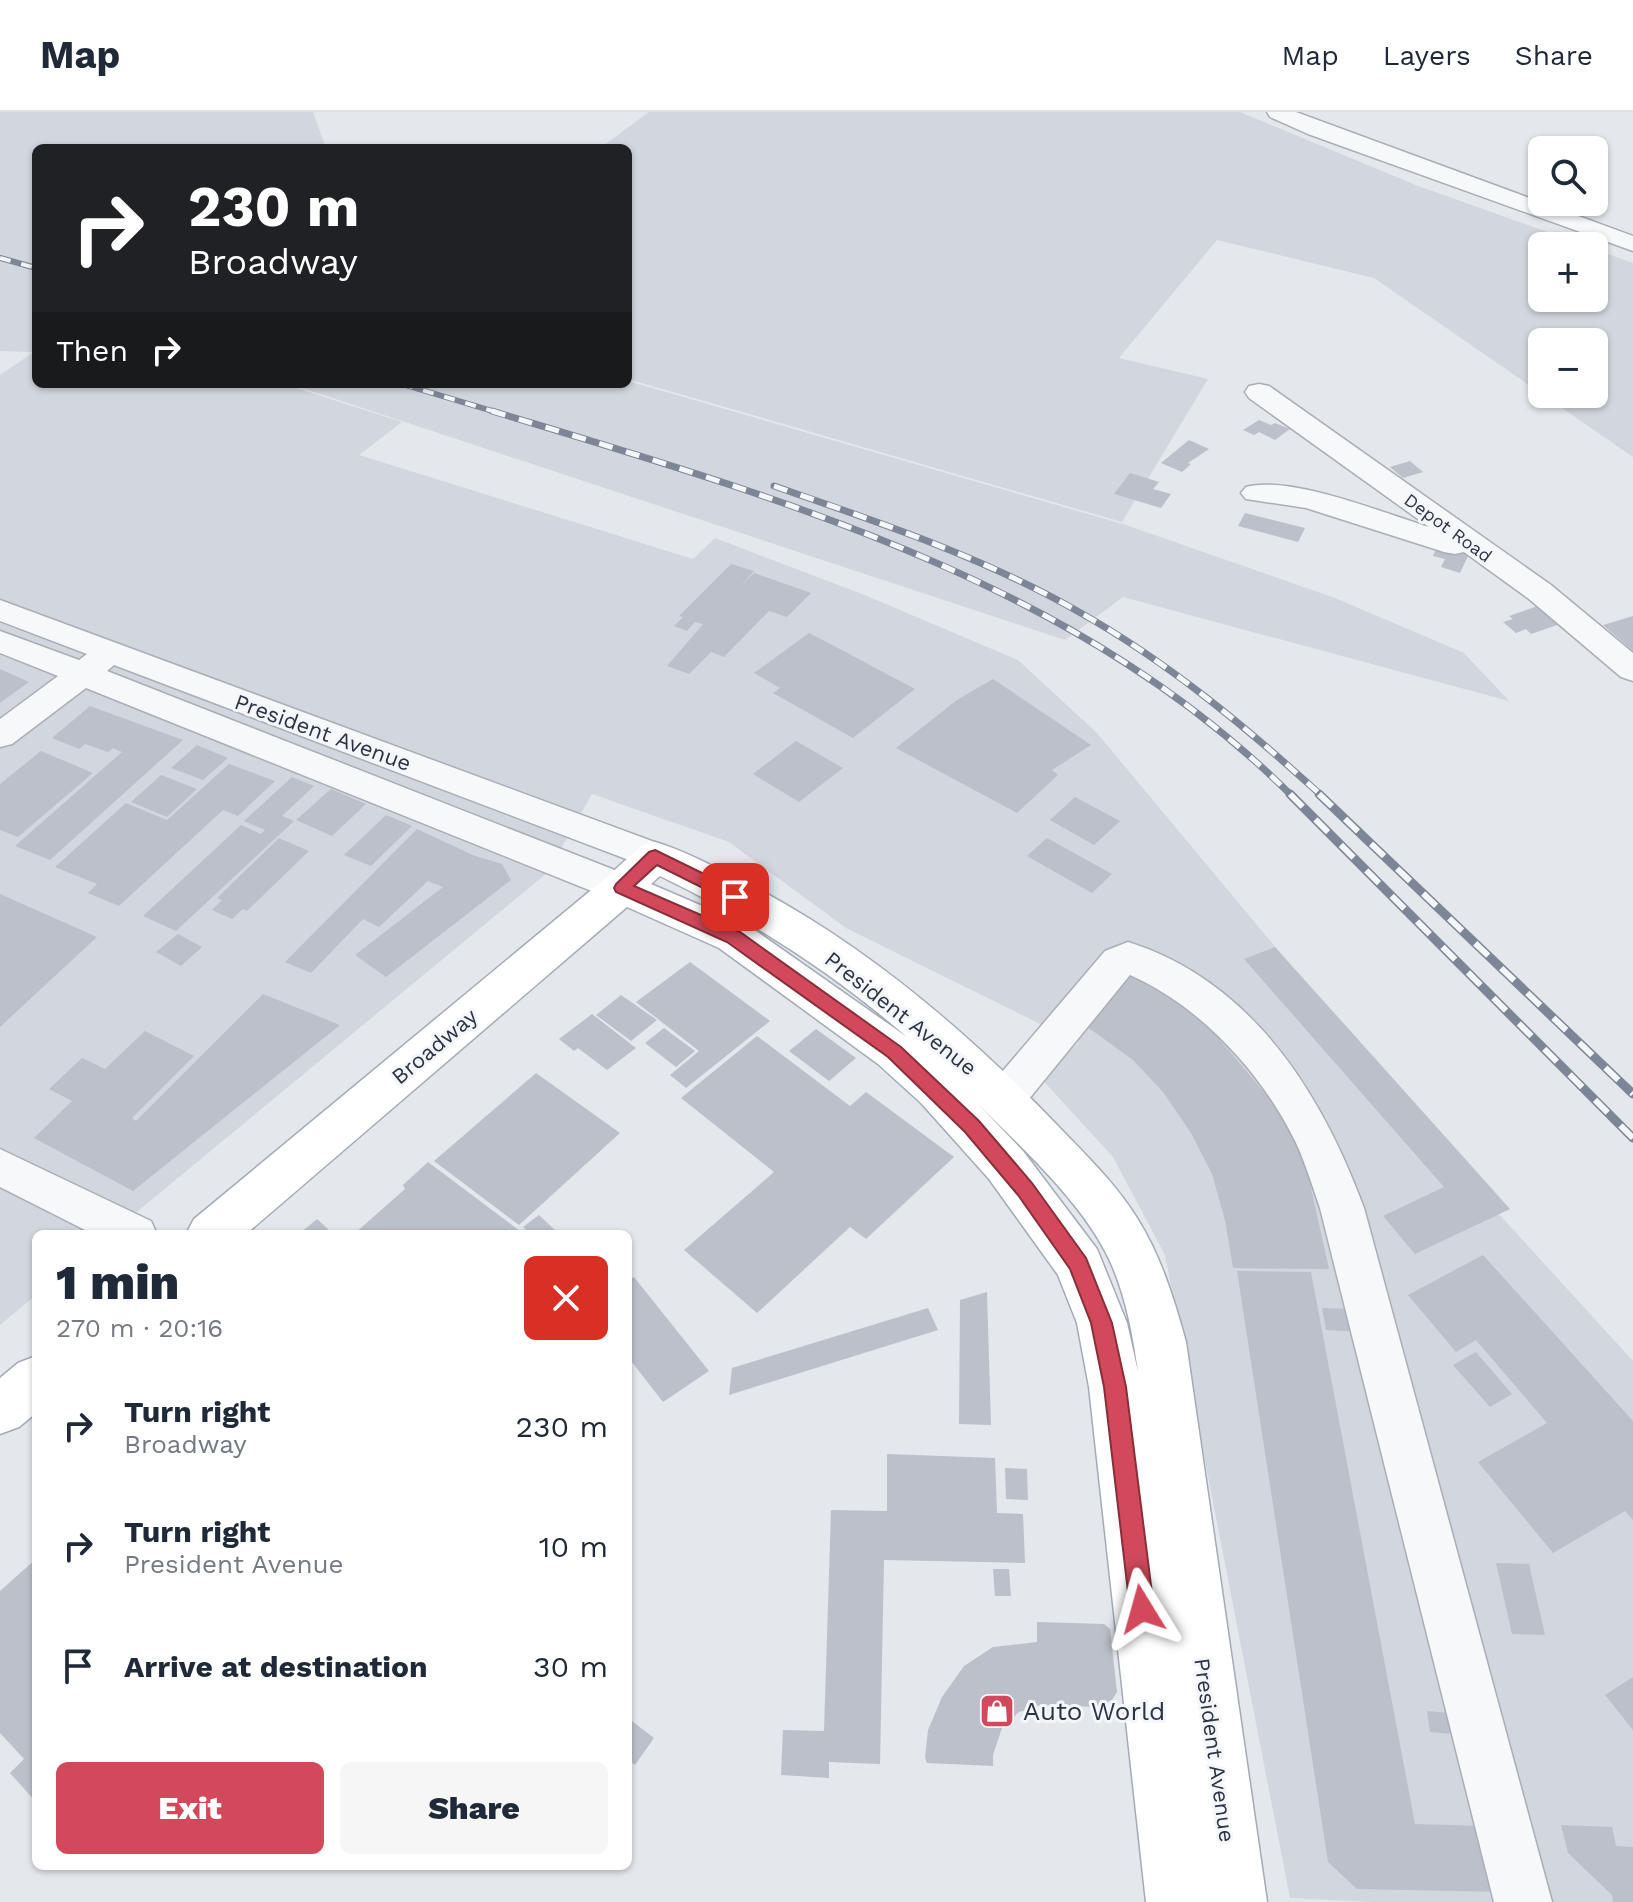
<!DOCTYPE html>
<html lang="en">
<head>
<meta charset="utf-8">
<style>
  :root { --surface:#fff; --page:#f6f6f7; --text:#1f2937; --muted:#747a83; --line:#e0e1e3; --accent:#d1495b }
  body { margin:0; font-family:"Work Sans",sans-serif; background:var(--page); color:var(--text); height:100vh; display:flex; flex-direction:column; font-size:30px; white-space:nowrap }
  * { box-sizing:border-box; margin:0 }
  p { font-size:26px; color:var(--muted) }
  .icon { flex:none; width:44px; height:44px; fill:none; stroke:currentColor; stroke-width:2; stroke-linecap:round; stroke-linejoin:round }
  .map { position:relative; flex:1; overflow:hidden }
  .drawer { position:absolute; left:32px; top:1118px; width:600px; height:640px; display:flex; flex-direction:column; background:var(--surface); border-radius:12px; box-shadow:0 2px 6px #0004 }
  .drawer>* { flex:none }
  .banner { position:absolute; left:32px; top:32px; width:600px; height:244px; border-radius:12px; box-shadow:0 2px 6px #0004; background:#202124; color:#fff; overflow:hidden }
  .fabs { position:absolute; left:1528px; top:24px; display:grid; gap:16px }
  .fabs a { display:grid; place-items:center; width:80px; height:80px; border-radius:12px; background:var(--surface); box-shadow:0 2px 6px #0004; font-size:40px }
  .pin { position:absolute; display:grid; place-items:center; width:68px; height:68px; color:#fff; margin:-34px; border-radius:16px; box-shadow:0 4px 12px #0006 }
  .me { position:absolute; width:88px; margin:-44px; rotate:352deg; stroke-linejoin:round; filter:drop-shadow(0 0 6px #0008) }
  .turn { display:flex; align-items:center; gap:28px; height:168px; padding:0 24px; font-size:36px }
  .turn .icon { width:104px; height:104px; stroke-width:2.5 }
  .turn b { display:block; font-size:56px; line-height:68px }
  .then { display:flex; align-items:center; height:76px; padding:0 24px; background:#0003; gap:16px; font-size:30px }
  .round { display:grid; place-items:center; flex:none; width:84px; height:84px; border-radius:12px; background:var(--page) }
  .head { display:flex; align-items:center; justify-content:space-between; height:136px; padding:0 24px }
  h1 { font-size:48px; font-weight:800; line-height:60px }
  .primary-button { display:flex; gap:16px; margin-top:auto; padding:16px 24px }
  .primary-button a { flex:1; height:92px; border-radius:12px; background:var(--accent); color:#fff; font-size:32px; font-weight:800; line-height:92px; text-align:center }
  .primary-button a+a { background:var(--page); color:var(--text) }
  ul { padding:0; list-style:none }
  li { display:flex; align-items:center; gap:24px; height:120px; padding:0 24px }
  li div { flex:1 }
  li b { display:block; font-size:30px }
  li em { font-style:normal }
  header { display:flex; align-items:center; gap:48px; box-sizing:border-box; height:112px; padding:0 40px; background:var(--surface); border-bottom:2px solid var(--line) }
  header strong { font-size:38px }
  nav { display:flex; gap:44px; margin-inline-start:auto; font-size:28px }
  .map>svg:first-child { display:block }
  .built { fill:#d2d6de; fill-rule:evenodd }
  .building { fill:#bbc0ca }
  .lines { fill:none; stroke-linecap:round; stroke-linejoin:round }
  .minor-casing { stroke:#a9aeb7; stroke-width:3 }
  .major-casing { stroke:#a3abb8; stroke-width:3 }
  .minor { fill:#f7f8fa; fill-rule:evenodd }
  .major { fill:#fff; fill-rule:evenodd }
  .rail-far2-casing { stroke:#7d8696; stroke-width:6 }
  .rail-far1-casing { stroke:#7d8696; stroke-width:7 }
  .rail-casing { stroke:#7d8696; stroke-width:9 }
  .rail-far2 { stroke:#f4f6f9; stroke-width:4; stroke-dasharray:11; stroke-linecap:butt }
  .rail-far1 { stroke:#f4f6f9; stroke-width:5; stroke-dasharray:14; stroke-linecap:butt }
  .rail { stroke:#f4f6f9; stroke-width:6; stroke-dasharray:18; stroke-linecap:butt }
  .route { fill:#d1495b; stroke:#882f3b; stroke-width:2 }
  .labels { text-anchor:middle; stroke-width:6; stroke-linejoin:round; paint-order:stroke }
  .far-street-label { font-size:18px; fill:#2b3445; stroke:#f4f6f9 }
  .street-label { font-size:22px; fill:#2b3445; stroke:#f4f6f9 }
  .near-poi-label { font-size:26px; fill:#2b3445; stroke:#f4f6f9; text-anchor:start }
</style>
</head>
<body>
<header>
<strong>Map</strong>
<nav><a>Map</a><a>Layers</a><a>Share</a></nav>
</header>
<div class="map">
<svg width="1633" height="1790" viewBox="0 0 1633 1790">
  <rect width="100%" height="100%" fill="#e4e7ec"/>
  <path class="built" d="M0,0H313L326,36H36V272H284L402,310L359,343L693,447L715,426L862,482L1018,548L1097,621L1487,1089L1633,1249V1790H1372L1290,1786L1165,1143L1113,1045L1039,964L1079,931L846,816L729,730L592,682L547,761L110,1122H36V1183L0,1213V263L34,240L0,239Z
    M649,0H1240L1418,74L1587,134H1542V186H1594V137L1633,151V345L1374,166L1217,128L1119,246L1208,267L1122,410L628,267V36H600ZM1542,230H1594V282H1542Z
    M628,269L1126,413L1335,486L1464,541L1509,589L1123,485L1065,528L290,272H628Z"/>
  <path class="building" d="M1259,308L1271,313L1275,311L1290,317L1275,328L1259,320L1254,323L1243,318Z
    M1189,328L1209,337L1188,351L1191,352L1182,360L1161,351Z
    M1410,349L1423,360L1403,366L1390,355Z
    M1130,361L1159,370L1153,377L1171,382L1161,396L1114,382Z
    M1245,401L1305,416L1298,430L1238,414Z
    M1438,433L1469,442L1460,461L1441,455L1445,447L1433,444Z
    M731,452L754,459L740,475L754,461L811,481L787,505L769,499L724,545L711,540L689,562L667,554L703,512L695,510L687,519L674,514L683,505L679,504Z
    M1538,494L1560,512L1531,522L1526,517L1516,521L1503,510L1513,507L1509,504Z
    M1633,504V539L1603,513Z
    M809,521L836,535L915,577L853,626L773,581L780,576L754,561Z
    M0,557L29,570L0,591Z
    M993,567L1091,633L1052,658L1058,663L1017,701L896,636L957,588Z
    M90,594L183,628L50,748L15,734L122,640L113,636L108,640L85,632L79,637L52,626Z
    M796,629L843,656L799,690L753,662Z
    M197,633L228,646L203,668L171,656Z
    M41,639L93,661L18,725L0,718V672Z
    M229,652L275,669L238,704L223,698L119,794L88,781L97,772L55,755L126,691L167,708Z
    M161,663L197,677L167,705L131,690Z
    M292,665L314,674L282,704L294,709L176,819L143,804L241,713L261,722L265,718L244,709Z
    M331,677L366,692L332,724L296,708Z
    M1075,685L1120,709L1094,733L1050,708Z
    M386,703L412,714L371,754L344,743Z
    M417,717L475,744L502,752L511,768L386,865L355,843L443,775L428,769L379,815L363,807L311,861L285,850Z
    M279,726L309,739L247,799L243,797L232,807L212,798L222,788L217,786Z
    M1047,726L1112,762L1092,781L1027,744Z
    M0,782L97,825L0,915Z
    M178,822L202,835L181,854L156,840Z
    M1275,835L1346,914L1510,1097L1415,1142L1383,1104L1444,1075L1244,847Z
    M690,850L770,909L686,976L670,963L699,939L636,890Z
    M1131,862L1167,882L1214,921L1276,994L1305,1049L1329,1157L1233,1156L1225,1108L1212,1062L1191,1021L1163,980L1133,948L1082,911Z
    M263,882L340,913L133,1079L34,1026L72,989L49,977L82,946L105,957L145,919L194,944L132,1006L136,1009Z
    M621,883L657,908L631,929L596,903Z
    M592,902L636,936L607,958L578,936L574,939L559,927Z
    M664,916L695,939L676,955L645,931Z
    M816,917L856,946L829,969L789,939Z
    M757,924L850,994L866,980L954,1045L866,1127L850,1115L757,1201L684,1138L774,1060L681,986Z
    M536,961L620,1021L519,1113L434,1049Z
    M428,1050L520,1119L523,1122H354L405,1077L403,1073Z
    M539,1103L559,1122H530L523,1115Z
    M317,1107L328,1117L323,1122H299Z
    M1483,1143L1633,1309V1408L1625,1399L1553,1441L1478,1350L1547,1311L1476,1228L1456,1240L1408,1183Z
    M1237,1159L1311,1160L1415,1712L1487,1714L1501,1780L1357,1777L1328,1750Z
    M634,1165L709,1259L663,1290L628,1245V1168Z
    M987,1180L991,1313L959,1312L960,1188Z
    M928,1196L938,1218L729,1283L732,1256Z
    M1322,1196L1357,1197L1361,1220L1326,1218Z
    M1476,1240L1512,1282L1490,1295L1453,1253Z
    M887,1342L995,1346L997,1401L1023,1402L1025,1451L884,1448L880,1652L829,1650V1666L781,1663L783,1618L824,1619L831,1398L887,1399Z
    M1005,1356L1027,1357L1028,1388L1006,1387Z
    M36,1447V1690L10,1661L24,1647L0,1621V1479Z
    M1496,1451L1529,1452L1545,1523L1512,1522Z
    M993,1457H1009L1011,1484H995Z
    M1037,1510L1104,1512L1110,1517L1117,1580L1112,1588L1096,1595L1041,1593L1019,1600L1002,1616L993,1643V1654L927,1651L925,1646L928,1618L942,1585L964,1554L993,1535L1037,1530Z
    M1633,1565V1618L1605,1583Z
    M1427,1599L1461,1602L1463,1623L1430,1620Z
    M628,1606L654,1626L635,1653L628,1648Z
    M1561,1713L1612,1715L1616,1734L1633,1735V1790H1613L1612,1783L1568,1741Z"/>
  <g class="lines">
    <g class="minor-casing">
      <path id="minor" d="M1267,0H1296L1633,124V139L1308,22L1270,5Z
        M1259,272L1269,274L1551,473L1633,541V569L1621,565L1529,487L1464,440L1455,442L1444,440L1306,396L1246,387L1241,381L1246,375C1291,363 1383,401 1429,415L1249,286L1245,280L1249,274Z
        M0,488L668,735L673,744L668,753L655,757L642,753L114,553L107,559L635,766L641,776L635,786L622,790L609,786L86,576L12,632L0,635V607L58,564L0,541V519L79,548L87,542L0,509Z
        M1128,830C1252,869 1322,982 1364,1096L1552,1790H1494L1320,1096C1311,1071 1304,1045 1291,1021C1257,956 1198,893 1130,863L1020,998L1005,1003L990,998L984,986L990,974L1105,839Z
        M0,1037L151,1109L157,1122H93L0,1075Z"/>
    </g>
    <g class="major-casing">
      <path id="major" d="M655,730C680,737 704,750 727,761C853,822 962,914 1058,1014C1086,1043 1116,1072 1137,1106C1161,1144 1174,1187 1186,1230L1267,1790H1146L1089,1275L1077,1211L1058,1163L989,1067L921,991L878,952L719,836L627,795L246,1122H186L194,1107L607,765L641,734ZM660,764C749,807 832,860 907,925L749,814L651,772ZM977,991C1021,1035 1082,1090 1109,1147C1125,1181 1133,1222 1138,1260L1127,1211L1097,1137L1023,1039Z
        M36,1244V1301L19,1315L0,1322V1266L18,1251Z"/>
    </g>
    <use href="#minor" class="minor"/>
    <use href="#major" class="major"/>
    <g class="rail-far2-casing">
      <path id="rail-far2" d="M0,146L36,156
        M402,272L499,301"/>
    </g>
    <g class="rail-far1-casing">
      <path id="rail-far1" d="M492,299C776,385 1076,468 1292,684
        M774,374C878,410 983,445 1079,500C1168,550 1246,615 1322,684"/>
    </g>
    <g class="rail-casing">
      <path id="rail" d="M1290,682L1633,1026
        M1319,682L1633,982"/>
    </g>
    <use href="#rail-far2" class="rail-far2"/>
    <use href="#rail-far1" class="rail-far1"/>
    <use href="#rail" class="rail"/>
  </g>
  <path class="route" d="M655,738L741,780L744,785L741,789H729L657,753L634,774L740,820L901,935L979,1009L1032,1071L1086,1146L1112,1211L1126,1275L1154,1497L1150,1506L1142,1509L1133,1506L1130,1497L1104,1275L1091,1211L1070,1157L1018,1083L965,1020L888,945L727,830L616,780L614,776L616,772L649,740Z"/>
  <defs>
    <g id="shop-square" transform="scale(1.8)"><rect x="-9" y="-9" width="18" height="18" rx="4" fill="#d1495b" stroke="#f4f6f9"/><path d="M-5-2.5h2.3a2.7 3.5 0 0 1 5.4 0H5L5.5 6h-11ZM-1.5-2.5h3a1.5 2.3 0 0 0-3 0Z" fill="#fff"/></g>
  </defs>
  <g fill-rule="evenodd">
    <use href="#shop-square" x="997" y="1599"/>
  </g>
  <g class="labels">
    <g class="far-street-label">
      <text transform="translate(1448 416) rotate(36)" y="6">Depot Road</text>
    </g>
    <g class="street-label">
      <text transform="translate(323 620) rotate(20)" y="8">President Avenue</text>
      <text transform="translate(901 901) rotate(38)" y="8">President Avenue</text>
      <text transform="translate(434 934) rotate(-40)" y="8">Broadway</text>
      <text transform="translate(1215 1638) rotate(82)" y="8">President Avenue</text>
    </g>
    <g class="near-poi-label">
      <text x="1023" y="1608">Auto World</text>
    </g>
  </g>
</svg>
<div class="fabs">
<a><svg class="icon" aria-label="search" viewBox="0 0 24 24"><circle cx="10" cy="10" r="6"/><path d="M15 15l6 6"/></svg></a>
<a>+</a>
<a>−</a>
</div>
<div class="pin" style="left:735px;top:785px;background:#d93025"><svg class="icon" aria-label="arrive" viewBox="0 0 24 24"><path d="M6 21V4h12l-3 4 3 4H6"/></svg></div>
<svg class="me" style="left:1142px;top:1497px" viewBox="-20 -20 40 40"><path d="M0-17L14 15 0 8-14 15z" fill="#d1495b" stroke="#fff" stroke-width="4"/></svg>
<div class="banner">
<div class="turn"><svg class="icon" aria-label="right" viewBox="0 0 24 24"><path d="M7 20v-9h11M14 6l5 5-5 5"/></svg><div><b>230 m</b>Broadway</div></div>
<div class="then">Then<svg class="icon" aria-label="right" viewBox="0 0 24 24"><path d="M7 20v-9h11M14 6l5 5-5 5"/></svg></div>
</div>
<section class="drawer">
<div class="head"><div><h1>1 min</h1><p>270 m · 20:16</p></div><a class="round" style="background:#d93025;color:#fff"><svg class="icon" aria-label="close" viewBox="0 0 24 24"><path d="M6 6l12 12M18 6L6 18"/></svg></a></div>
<ul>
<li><svg class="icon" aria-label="right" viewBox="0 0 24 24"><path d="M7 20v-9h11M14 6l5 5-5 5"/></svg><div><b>Turn right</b><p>Broadway</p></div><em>230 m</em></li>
<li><svg class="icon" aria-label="right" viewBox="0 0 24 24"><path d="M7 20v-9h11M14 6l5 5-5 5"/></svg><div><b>Turn right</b><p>President Avenue</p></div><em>10 m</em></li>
<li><svg class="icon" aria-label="arrive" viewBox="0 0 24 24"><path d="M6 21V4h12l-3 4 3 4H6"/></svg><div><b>Arrive at destination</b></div><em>30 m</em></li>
</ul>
<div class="primary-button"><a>Exit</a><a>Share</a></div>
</section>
</div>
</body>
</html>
